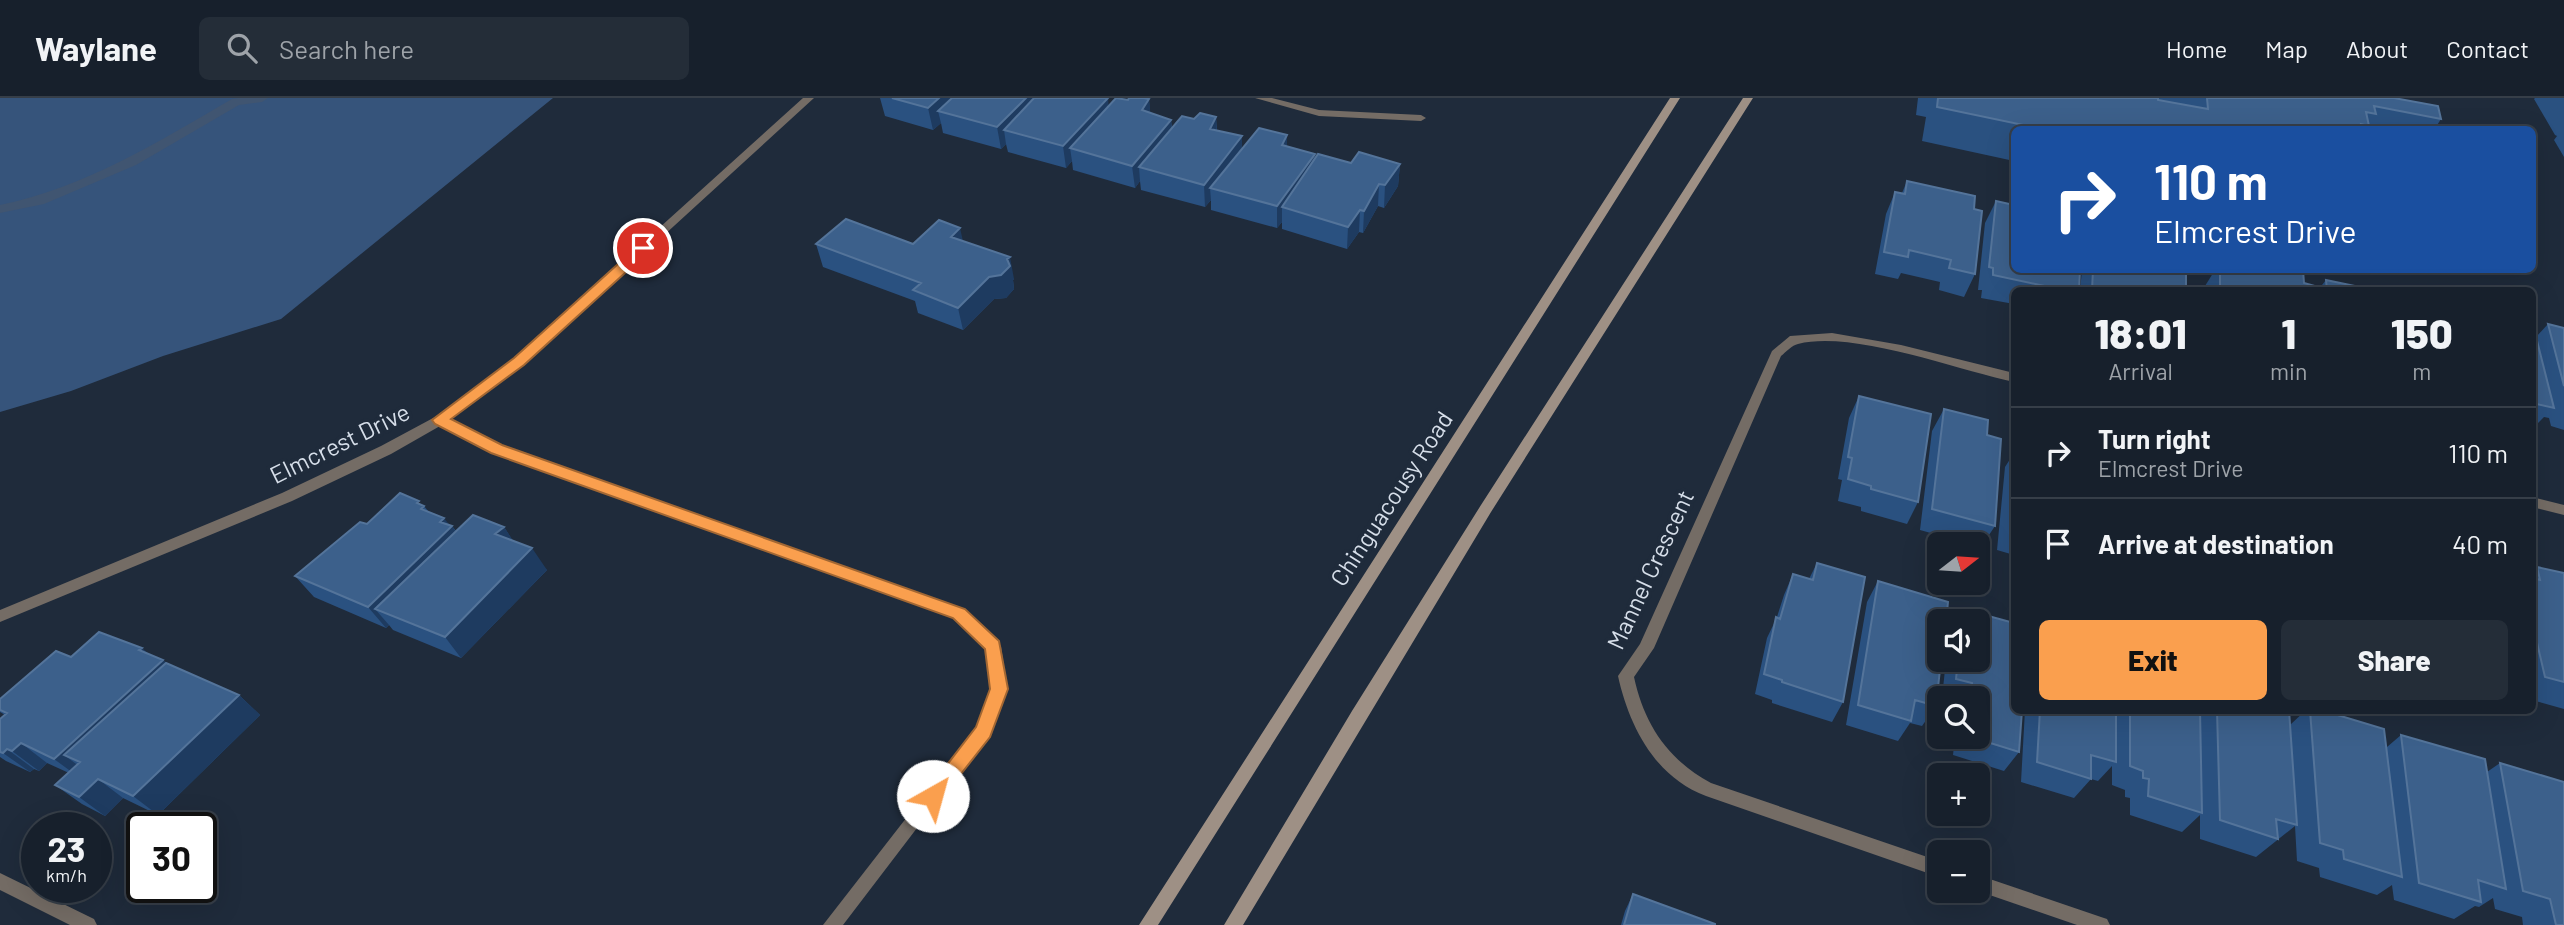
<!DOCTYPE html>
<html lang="en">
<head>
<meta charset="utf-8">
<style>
  :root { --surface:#17202c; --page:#242d38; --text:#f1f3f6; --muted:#9ea3a9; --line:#363e48; --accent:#fa9f4e }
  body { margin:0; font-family:Barlow,sans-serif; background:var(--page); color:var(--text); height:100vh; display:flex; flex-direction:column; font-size:26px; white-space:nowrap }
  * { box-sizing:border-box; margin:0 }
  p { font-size:23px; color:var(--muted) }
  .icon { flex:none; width:38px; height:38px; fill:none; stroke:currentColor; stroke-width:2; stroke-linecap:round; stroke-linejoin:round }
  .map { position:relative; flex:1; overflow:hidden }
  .details { position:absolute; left:2011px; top:189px; width:525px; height:427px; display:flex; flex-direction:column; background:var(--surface); border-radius:10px; box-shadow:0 7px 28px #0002,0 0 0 2px var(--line) }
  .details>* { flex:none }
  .banner { position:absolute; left:2011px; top:28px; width:525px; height:147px; border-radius:10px; box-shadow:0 7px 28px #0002,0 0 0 2px var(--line); background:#1a4fa0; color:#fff; overflow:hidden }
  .needle { width:46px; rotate:73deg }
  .tools { position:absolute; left:1927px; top:434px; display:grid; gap:14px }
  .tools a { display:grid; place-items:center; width:63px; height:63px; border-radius:10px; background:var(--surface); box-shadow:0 7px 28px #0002,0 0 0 2px var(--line); font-size:35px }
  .speed { position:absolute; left:21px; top:714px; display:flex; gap:14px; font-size:35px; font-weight:700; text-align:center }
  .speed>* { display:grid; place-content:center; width:91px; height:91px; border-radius:50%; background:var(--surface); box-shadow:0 7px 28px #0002,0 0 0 2px var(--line); line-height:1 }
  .speed small { font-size:18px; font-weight:400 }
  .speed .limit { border:4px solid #111; border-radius:10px; background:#fff; color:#111 }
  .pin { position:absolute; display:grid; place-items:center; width:60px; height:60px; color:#fff; margin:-30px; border:4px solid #fff; border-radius:50%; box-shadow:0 2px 7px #0007 }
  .me { position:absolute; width:77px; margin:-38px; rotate:38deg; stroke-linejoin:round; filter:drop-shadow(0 0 5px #0008) }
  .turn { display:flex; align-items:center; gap:24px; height:147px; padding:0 28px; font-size:32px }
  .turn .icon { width:91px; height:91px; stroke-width:2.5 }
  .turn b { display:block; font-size:49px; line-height:60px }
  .eta { display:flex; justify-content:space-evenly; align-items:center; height:119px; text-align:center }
  .eta b { font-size:42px; font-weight:800; line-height:49px }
  .button { display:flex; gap:14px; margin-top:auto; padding:14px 28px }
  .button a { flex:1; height:80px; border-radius:10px; background:var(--accent); color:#111; font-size:28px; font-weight:800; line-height:80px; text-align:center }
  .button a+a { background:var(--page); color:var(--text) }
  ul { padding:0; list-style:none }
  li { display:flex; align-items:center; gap:21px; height:91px; padding:0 28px; border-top:2px solid var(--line) }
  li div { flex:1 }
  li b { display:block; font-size:26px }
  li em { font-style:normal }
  header { display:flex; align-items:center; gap:42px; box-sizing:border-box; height:98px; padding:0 35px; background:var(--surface); border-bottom:2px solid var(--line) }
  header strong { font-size:33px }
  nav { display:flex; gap:38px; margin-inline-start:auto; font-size:24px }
  .search { width:490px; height:63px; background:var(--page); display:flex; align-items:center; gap:18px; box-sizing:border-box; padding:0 24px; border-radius:10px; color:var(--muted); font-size:26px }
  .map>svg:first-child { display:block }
  .green { fill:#36547b }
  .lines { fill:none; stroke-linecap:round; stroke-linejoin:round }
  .stream { fill:#405571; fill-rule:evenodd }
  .minor { fill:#746c65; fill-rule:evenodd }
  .secondary { fill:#9e9085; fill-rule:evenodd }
  .wall { fill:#2a5180 }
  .shaded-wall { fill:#1e3b60 }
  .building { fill:#3c608b; stroke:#54749a; stroke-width:2 }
  .route { fill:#fa9f4e; stroke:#a26733; stroke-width:2 }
  .labels { text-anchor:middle; stroke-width:7; stroke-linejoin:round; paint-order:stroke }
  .street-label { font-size:24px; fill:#d6dee9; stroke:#1f2b3b }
</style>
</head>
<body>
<header>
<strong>Waylane</strong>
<div class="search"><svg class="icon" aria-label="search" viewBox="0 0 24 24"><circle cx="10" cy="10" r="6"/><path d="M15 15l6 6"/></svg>Search here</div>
<nav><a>Home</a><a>Map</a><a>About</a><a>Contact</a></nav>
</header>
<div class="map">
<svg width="2564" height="827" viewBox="0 0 2564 827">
  <rect width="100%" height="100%" fill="#1f2b3b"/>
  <path class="green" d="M0,0H553L281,221L163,258L71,293L0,314Z"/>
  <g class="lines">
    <path class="stream" d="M239,0H268L262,4L239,7L136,67L44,106L0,115V107C84,90 158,44 232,1Z"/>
    <path class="minor" d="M803,0H814L523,266L450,321L501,347L964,512L1001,548L1007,591L991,633L843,827H823L977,629L991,591L986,551L954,520L491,355L440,328L391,356L292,403L0,524V512L282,395L381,348L435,319L515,260Z
      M1255,0H1272L1319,12L1421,17L1426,20L1421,23L1319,18Z
      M1832,235L1901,247L2014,275V284C1957,272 1853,232 1798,246C1792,247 1786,254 1781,258L1654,550L1634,579C1644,626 1668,662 1711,685L1939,763V779L1706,698C1655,679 1629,628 1618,578L1640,546L1772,253L1790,238Z
      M2532,399L2564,407V417L2532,409Z
      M0,775L94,821L97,827H70L0,792Z
      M1978,777L2101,819L2107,821L2110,827H2077L1978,793Z"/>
    <path class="secondary" d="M1670,0H1680L1158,827H1139Z
      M1743,0H1753L1491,414L1243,827H1224L1352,613L1481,407Z"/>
  </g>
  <path class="wall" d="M880,0H1108V8L1128,2L1149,1L1150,15L1171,22L1172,30L1194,21L1216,19L1217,33L1242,38V51L1287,48L1315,56L1314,62L1351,65L1400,66L1398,88L1384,110L1378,108L1363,135L1359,134L1347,151L1282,131V124L1277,130L1211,112V102L1205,109L1141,92L1140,83L1135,90L1073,72L1072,63L1066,70L1008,54L1006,46L1001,51L943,35L941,25L933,32L885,18Z
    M1918,0H2394L2441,21L2434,32H2014V63L1922,43L1926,19L1916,17Z
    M2535,0H2564V59L2554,42L2557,38L2555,37L2534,1Z
    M1907,83L1974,111L1975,176L1964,199L1939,192L1940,184L1901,175L1898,181L1875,176L1886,116L1895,94L1902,95Z
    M1996,103L2079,192H2014V206L1981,200L1982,192H1978L1985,125Z
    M963,143L1014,181L1013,182L1014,191L1006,200L994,201L963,232L918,215L915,203L823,169L816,146H913Z
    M2082,172H2186V192H2080Z
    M2215,172H2303L2304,185L2316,192H2205V188Z
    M2326,182L2374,192H2318Z
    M2532,223L2536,239L2548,226L2564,230V332L2551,328L2549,320L2544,319L2532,331Z
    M1859,298L1918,404L1907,426L1861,413V409L1838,403L1842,382L1838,381L1849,320Z
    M1944,311L1987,337L1995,428L1981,449L1978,448V446H1970L1920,432L1932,333Z
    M2014,355V457L1997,452L2005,369Z
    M423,407L429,414L452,428L456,433L504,429L513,443L547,472L461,560L393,532L389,527L386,530L314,499L295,478L367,426Z
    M1817,465L1843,604L1832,624L1772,605V602L1755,596L1767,540L1777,519L1784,497L1793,476L1809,481Z
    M2537,469L2564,475V611L2532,602V473Z
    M1878,483L1936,608L1922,628L1910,625L1898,643L1846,627L1867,504Z
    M1963,511L2014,525V612H2022L2019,654L2004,673L1953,657L1955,639H1978V600H1942L1946,562H1978V523H1955Z
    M149,556L163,562L166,565L239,597L260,617L158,717L123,700L105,718L82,706L55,687L69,675L47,665L39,673L34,671L30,674L6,663L0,659V621L5,617L0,614V601L71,559Z
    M2025,612H2289L2290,627L2306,612H2321L2387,649L2401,637L2487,674L2500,665L2564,827H2523L2522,819L2495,811L2493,800L2479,809L2475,808L2454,821L2394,802L2392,787L2377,797L2320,779L2319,770L2297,763L2295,728L2256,759L2200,741V717L2182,734L2130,717V700L2125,699V692L2112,687V668L2098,683L2091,681L2074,700L2021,684Z
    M1633,796L1715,827H1621L1625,813Z"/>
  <path class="shaded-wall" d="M939,0H967L938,13L941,25L933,32L928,10Z
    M1026,0H1045L1004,32L1006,46L1001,51L997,29Z
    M1108,0L1110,22L1070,50L1072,63L1066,70L1063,48Z
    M1149,1L1151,23L1142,12Z
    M1216,19L1217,42L1210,31Z
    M1171,22L1173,44L1139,69L1140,83L1135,90L1132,68Z
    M1287,37V59L1282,47Z
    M1242,38V60L1210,90L1211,102L1205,109L1204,87Z
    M1315,56L1314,78L1282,109V124L1277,130V108Z
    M1400,66L1398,88L1384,110L1385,87Z
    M1379,86L1378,108L1363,135L1364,113Z
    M1360,112L1359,134L1347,151L1348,129Z
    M960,130L965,152L951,139Z
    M1010,159L1014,181L1013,182L1014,191L1006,200L994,201L963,232L958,210Z
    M444,420L451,429L452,428L467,450L375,511L389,527L386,530L368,509Z
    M504,429L518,450L495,436Z
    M532,450L547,472L461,560L445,539Z
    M142,550L159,565L163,562L186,582L80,664L64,657L87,674L80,680L54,661Z
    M239,597L260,617L158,717L133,698Z
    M21,645L47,665L39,673L12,653Z
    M7,651L34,671L30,674L3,655Z
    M98,681L123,700L105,718L79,699Z"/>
  <path class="building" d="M892,0H939L928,10Z
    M952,0H1026L997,29L938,13Z
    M1034,0H1108L1063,48L1004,32Z
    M1116,0L1128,2L1129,0H1144L1149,1L1142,12L1171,22L1132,68L1070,50Z
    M1938,0H2158V2L2208,11L2207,0H2394L2438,8L2441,21L2374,8L2376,16L2366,14L2369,28L2361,26L2362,32H2047L1937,9Z
    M1200,15L1216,19L1210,31L1242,38L1204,87L1139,69L1182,18L1194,21Z
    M1259,30L1287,37L1282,47L1315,56L1277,108L1210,90Z
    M1359,54L1400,66L1385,87L1379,86L1364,113L1360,112L1348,129L1282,109L1318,56L1351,65Z
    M1907,83L1975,98L1974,111L1982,113L1975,176L1949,170L1951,162L1909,152L1908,159L1884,154L1895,94L1905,96Z
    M1996,103L2014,107V172H2080L2079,192H2054V190L1993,177V170L1989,169Z
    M846,121L913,146L939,122L960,130L951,139L1010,159L1007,161L1010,168L1001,177L989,179L958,210L913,192L921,185L816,146Z
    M2093,172H2186V192H2092Z
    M2220,172H2303L2304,185L2315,188L2316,192H2220Z
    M2326,182L2374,192H2327Z
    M2532,223L2554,310L2532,305Z
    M2548,226L2564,230V288Z
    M1859,298L1931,316L1918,404L1871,391V388L1848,381L1852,360L1848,359Z
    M1944,311L1988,322L1987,337L2001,341L1995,428L1932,411Z
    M2014,394V432L2011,431Z
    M400,395L419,403L417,405L424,408L421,411L444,420L440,424L452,428L368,509L295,478L360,424L367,426Z
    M473,417L504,429L495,436L532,450L445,539L375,511Z
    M1817,465L1865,479L1843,604L1782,584V582L1764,576L1776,519L1780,521L1793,476L1813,482Z
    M2537,469L2564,475V584L2545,579L2532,523V480L2540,482Z
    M1878,483L1948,504L1946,523H1939V562H1941L1936,608L1915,602L1911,623L1858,607Z
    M1963,511L2014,525V612H2022L2019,654L1971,639H1978V600H1971L1972,585L1956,581L1958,562H1978V523H1962Z
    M99,534L142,550L139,552L163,562L54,661L21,645L12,653L7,651L3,655L0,654V621L7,615L0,612V601L56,553L71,559Z
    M166,565L239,597L133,698L98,681L79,699L55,687L80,664L64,657Z
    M2040,612H2116V664L2091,657V681L2037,664Z
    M2130,612H2200L2202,715L2148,698L2149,681L2143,680V673L2130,668Z
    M2217,612H2289L2297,727L2276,721L2278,741L2220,722Z
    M2310,612H2321L2384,631L2402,779L2344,761L2343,752L2320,745Z
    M2401,637L2485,661L2506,791L2478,782L2481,804L2419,785Z
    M2500,665L2564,684V827H2556L2550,801L2523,793Z
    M1633,796L1715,826V827H1624Z"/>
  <path class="route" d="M643,146L648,147V154L524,267L451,321L502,347L965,511L999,543L1008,591L990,639L939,704L933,706L926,704L923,698L976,629L990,591L985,551L953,520L491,355L435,326L432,322L514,260L639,147Z"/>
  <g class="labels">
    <g class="street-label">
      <text transform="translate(340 346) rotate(-26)" y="8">Elmcrest Drive</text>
      <text transform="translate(1392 401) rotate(-57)" y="8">Chinguacousy Road</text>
      <text transform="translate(1651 472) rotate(-65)" y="8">Mannel Crescent</text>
    </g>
  </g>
</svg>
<div class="tools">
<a><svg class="needle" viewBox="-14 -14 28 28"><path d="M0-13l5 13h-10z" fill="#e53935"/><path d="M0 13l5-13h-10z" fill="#9ea3a9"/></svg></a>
<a><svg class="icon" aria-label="sound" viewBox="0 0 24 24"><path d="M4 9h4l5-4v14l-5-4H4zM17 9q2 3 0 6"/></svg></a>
<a><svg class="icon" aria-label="search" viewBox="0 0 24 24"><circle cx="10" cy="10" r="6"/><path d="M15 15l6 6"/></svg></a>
<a>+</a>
<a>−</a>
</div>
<div class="speed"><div>23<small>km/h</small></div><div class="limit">30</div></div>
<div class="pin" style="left:643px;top:150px;background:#d93025"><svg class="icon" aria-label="arrive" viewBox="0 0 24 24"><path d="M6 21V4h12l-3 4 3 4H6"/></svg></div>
<svg class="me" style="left:933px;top:698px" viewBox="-20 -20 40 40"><circle r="19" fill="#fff"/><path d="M0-13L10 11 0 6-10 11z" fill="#fa9f4e"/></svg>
<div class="banner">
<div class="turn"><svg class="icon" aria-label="right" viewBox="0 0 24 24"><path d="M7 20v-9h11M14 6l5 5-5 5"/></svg><div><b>110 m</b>Elmcrest Drive</div></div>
</div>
<section class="details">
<div class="eta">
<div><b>18:01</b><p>Arrival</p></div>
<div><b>1</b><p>min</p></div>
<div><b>150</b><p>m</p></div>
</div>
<ul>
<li><svg class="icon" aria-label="right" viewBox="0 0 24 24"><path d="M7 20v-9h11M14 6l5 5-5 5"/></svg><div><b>Turn right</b><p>Elmcrest Drive</p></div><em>110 m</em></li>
<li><svg class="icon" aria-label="arrive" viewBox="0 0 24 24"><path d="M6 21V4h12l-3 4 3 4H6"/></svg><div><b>Arrive at destination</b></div><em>40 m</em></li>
</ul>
<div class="button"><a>Exit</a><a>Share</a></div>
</section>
</div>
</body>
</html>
